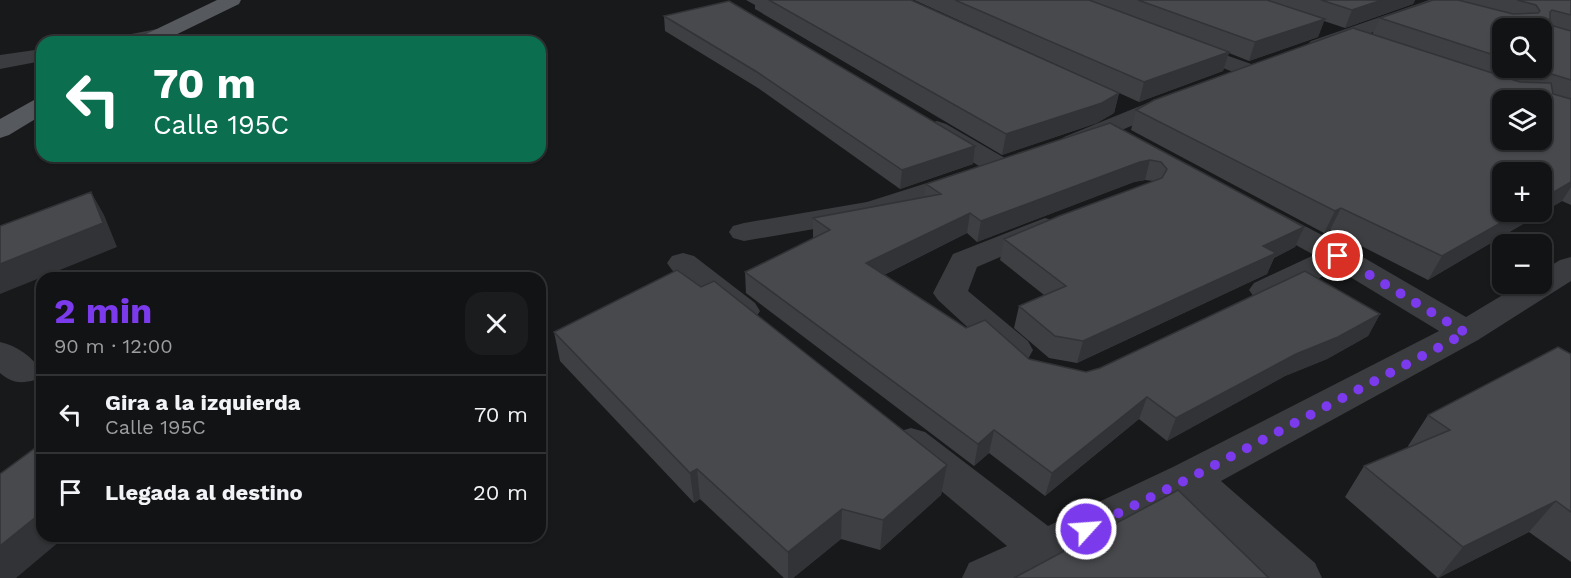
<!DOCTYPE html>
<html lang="es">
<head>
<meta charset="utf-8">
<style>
  :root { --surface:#121314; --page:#1b1c1d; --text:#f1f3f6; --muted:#9c9ea0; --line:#313234; --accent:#7c3aed }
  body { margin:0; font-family:"Work Sans",sans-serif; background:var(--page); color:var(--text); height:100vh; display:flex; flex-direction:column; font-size:22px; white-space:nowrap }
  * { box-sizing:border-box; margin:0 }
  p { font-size:20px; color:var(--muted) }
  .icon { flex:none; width:33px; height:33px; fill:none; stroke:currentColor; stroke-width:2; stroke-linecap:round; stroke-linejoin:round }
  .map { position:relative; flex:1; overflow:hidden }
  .details { position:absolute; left:36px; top:272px; width:510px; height:270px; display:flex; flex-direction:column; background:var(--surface); border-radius:18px; box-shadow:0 2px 4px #0004,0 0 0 2px var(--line) }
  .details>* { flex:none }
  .top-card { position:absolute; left:36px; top:36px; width:510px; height:126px; border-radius:18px; box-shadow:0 2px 4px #0004,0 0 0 2px var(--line); background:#0b6e4f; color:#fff; overflow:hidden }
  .controls { position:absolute; left:1492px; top:18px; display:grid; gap:12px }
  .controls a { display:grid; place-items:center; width:60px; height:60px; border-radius:12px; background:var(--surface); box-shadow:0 2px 4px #0004,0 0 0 2px var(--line); font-size:30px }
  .pin { position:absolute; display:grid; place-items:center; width:51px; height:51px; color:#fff; margin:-26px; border:3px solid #fff; border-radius:50%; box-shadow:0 2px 6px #0007 }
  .me { position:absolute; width:66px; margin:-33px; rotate:64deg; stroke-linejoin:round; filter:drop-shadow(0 0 4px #0008) }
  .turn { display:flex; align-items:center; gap:21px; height:126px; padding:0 18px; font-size:27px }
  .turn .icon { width:78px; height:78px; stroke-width:2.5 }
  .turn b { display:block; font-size:42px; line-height:51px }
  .round { display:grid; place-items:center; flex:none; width:63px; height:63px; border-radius:18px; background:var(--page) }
  .headline { display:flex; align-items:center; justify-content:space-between; height:102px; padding:0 18px }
  h1 { font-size:36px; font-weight:700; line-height:45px; color:var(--accent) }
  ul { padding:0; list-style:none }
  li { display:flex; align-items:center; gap:18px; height:78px; padding:0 18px; border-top:2px solid var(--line) }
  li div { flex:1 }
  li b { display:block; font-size:22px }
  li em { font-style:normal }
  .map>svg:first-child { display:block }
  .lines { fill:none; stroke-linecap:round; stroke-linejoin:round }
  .minor { fill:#3a3c3f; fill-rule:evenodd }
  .major { fill:#56595e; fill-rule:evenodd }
  .wall { fill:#3d3f42; fill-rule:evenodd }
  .shaded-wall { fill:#323336 }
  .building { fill:#47494d; stroke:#323336; stroke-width:1.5; fill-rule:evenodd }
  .route { stroke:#7c3aed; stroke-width:10; stroke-dasharray:0 18 }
</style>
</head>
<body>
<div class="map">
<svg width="1571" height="578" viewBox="0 0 1571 578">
  <rect width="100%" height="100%" fill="#18191a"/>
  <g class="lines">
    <path class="minor" d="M1429,0H1456L1454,4L1325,49L1318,51L1311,49L1307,45L1311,41Z
      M157,29L164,31L167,35L164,39L152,42H108L111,38Z
      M1183,40L1257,66L1260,71L1257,76L1249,78L1176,50L1172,46L1176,42Z
      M42,49V61L0,69V55Z
      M1177,91L1185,93L1189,98L1185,103L1082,147L1073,150L1064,147L1060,142L1064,137Z
      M937,121L946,124L1010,161L1014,167L1010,173L1000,175L990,173L928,134L924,129L928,124Z
      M968,170L978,172L982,178L978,184L872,219L744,241L733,238L729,232L733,226L744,223L867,202Z
      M1262,206L1272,209L1349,249L1466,317L1521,284H1542V271L1560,260L1571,257V281L1478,340L1221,481L1315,563L1322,578H1266L1185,500L1031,578H962L969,563L1007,546L897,454L891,443L897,432L911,428L925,432L1048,526L1175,466L1439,331L1337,269C1313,280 1281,304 1254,297L1249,290L1254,283L1314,255L1252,221L1247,215L1252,209Z
      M1045,218L1056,221L1060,227L1056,233L977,267L968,291L1028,341L1033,350L1028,359L1015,362L1002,359L938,300L933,293L953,254Z
      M683,253L694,256L755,303L760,311L755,319L743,322L731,319L672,270L667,263L672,256Z
      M0,342C17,346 32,356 41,371L35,380C20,384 12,383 0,373Z"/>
    <path class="major" d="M217,0H241L239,4L161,42H135L138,38Z
      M42,98V115L9,135L0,138V119L34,100Z"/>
  </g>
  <path class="wall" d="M746,0H911L1119,93L1114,113L1097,123L1002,155L755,9V5Z
    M914,0H1415L1413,4L1345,28L1324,21L1318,37L1249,61L1229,53L1223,71L1139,102Z
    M1433,0H1571V205L1562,201L1428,280L1330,230L1324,233L1131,130L1136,110L1372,35L1380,18ZM1503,28L1542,68H1503Z
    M664,16L975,146L973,164L900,189L758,88L665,31Z
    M1110,123L1304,227L1295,247L1274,258L1267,274L1077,363L1049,358L1014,328L1019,306L1044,295L1000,260L1004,239L1153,181L1145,180L1134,182L977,242L967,233L884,275L966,328L1029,359L1086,372L1380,314L1368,336L1327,359L1285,376L1167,441L1139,419L1045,496L989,453L974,466L746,293L745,272L813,239V218L924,197L926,184Z
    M554,332L947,465L941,495L880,550L841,539L793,578H784L700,499L694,503L560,361Z
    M1571,354V562L1529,532L1438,578L1345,497L1364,466L1409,447L1408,446L1428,415Z"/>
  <path class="shaded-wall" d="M1382,0H1415L1413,4L1345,28L1352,10Z
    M1325,19L1318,37L1249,61L1255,42Z
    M1229,52L1223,71L1139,102L1144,82Z
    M1119,93L1114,113L1097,123L1002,155L1006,134Z
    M975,146L973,164L900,189L902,170Z
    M1150,160L1145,180L1134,182L977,242L981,221L1140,162Z
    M1571,182V187L1562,201L1428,280L1442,256L1520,212H1542V199Z
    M91,192L104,215L117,247L0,294V264Z
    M1341,208L1330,230L1324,233L1335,211Z
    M970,213L967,233L865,284L866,263Z
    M1304,227L1295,247L1274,258L1267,274L1077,363L1083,341L1263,246Z
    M1380,314L1368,336L1327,359L1285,376L1167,441L1176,418L1296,354Z
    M1147,397L1139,419L1045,496L1052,473Z
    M994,430L989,453L974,466L978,444Z
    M947,465L941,495L880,550L883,520Z
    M697,469L700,499L694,503L690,473Z
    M1556,501L1529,532L1438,578L1463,547Z
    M842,509L841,539L793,578H788V552Z
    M42,512V536H66L16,578H0V546Z"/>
  <path class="building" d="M769,0H911L1119,93L1102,103L1006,134Z
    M955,0H1089L1229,52L1144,82Z
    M1138,0H1267L1325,19L1255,42Z
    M1321,0H1382L1352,10Z
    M1433,0H1458L1513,14L1538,13L1540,11L1536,5L1517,0H1571V15L1552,10L1550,12V25L1571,31V80L1532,68H1542V28H1503V58L1380,18Z
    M729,1L975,146L902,170L757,72L664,16Z
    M1353,28L1520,82L1551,83L1553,94L1571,99V182L1542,199V172H1503V212H1520L1442,256L1341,208L1335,211L1136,110L1154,100ZM1503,100H1542V140H1503Z
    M1110,123L1304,227L1263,246L1276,253L1083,341L1055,336L1019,306L1066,286L1004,239L1059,216L1162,178L1167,169L1161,162L1150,160L1140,162L981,221L970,213L866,263L966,328L985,320L1029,359L1086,372L1100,368L1305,271L1380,314L1338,337L1296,354L1176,418L1147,397L1052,473L994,430L978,444L745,272L830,230L813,218L941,194L926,184Z
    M91,192L103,223L0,264V226Z
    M677,270L701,287L714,281L947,465L883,520L842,509L788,552L697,469L690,473L554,332Z
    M1558,347L1571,354V512L1556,501L1463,547L1364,466L1450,430L1428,415Z
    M42,443V512L0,546V474Z
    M1178,490L1269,578H1014Z"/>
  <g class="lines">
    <path class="route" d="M1086,529L1190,478L1466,333L1338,256"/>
  </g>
</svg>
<div class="controls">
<a><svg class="icon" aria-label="search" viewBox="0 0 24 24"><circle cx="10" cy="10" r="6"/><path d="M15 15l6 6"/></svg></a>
<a><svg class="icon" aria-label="layers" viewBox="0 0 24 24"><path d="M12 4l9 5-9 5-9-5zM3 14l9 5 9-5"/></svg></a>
<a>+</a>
<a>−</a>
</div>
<div class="pin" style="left:1338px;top:256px;background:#d93025"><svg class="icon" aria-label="arrive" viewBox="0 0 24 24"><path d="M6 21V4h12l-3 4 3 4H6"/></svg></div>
<svg class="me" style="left:1086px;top:529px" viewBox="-20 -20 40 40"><circle r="17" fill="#7c3aed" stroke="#fff" stroke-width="3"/><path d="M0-11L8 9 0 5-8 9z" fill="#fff"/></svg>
<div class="top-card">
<div class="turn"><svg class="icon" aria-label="left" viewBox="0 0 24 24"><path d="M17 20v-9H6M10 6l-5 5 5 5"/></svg><div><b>70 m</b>Calle 195C</div></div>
</div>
<section class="details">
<div class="headline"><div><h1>2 min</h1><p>90 m · 12:00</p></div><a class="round"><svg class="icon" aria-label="close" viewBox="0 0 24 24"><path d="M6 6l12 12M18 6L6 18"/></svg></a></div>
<ul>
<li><svg class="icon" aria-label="left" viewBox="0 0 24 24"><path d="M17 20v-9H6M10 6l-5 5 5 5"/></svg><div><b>Gira a la izquierda</b><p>Calle 195C</p></div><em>70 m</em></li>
<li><svg class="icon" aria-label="arrive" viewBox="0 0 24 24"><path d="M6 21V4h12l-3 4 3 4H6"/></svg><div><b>Llegada al destino</b></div><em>20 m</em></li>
</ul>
</section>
</div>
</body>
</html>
